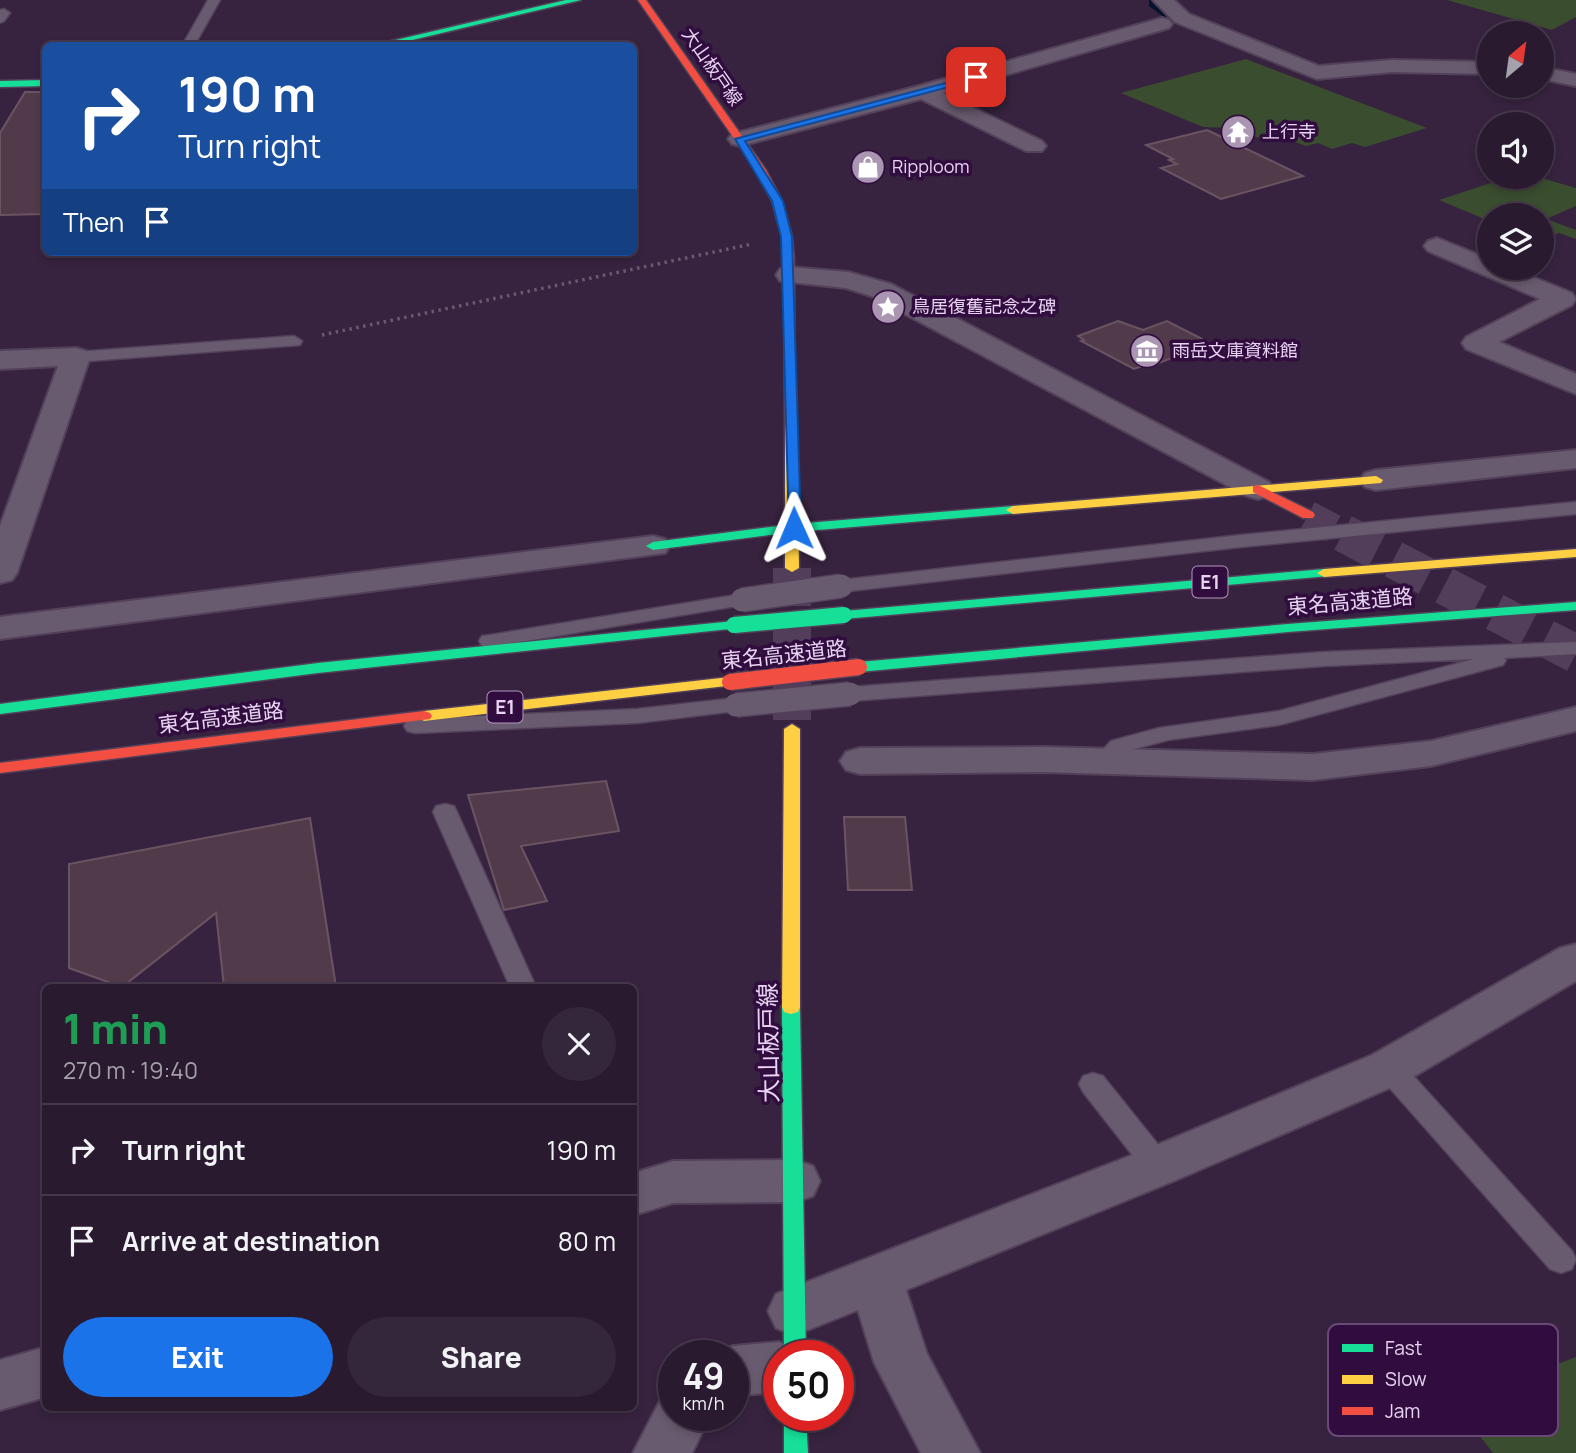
<!DOCTYPE html>
<html lang="en">
<head>
<meta charset="utf-8">
<style>
  :root { --surface:#291a2f; --page:#35273b; --text:#f1f3f6; --muted:#a5a1aa; --line:#45384b; --accent:#1a73e8 }
  body { margin:0; font-family:Manrope,"Noto Sans JP",sans-serif; background:var(--page); color:var(--text); height:100vh; display:flex; flex-direction:column; font-size:26px; white-space:nowrap }
  * { box-sizing:border-box; margin:0 }
  p { font-size:23px; color:var(--muted) }
  .icon { flex:none; width:38px; height:38px; fill:none; stroke:currentColor; stroke-width:2; stroke-linecap:round; stroke-linejoin:round }
  .map { position:relative; flex:1; overflow:hidden }
  .sheet { position:absolute; left:42px; top:984px; width:595px; height:427px; display:flex; flex-direction:column; background:var(--surface); border-radius:10px; box-shadow:0 4px 10px #0003,0 0 0 2px var(--line) }
  .sheet>* { flex:none }
  .banner { position:absolute; left:42px; top:42px; width:595px; height:214px; border-radius:10px; box-shadow:0 4px 10px #0003,0 0 0 2px var(--line); background:#1a4fa0; color:#fff; overflow:hidden }
  .needle { width:46px; rotate:29deg }
  .controls { position:absolute; left:1477px; top:21px; display:grid; gap:14px }
  .controls a { display:grid; place-items:center; width:77px; height:77px; border-radius:50%; background:var(--surface); box-shadow:0 4px 10px #0003,0 0 0 2px var(--line); font-size:35px }
  .speed { position:absolute; left:658px; top:1340px; display:flex; gap:14px; font-size:35px; font-weight:700; text-align:center }
  .speed>* { display:grid; place-content:center; width:91px; height:91px; border-radius:50%; background:var(--surface); box-shadow:0 4px 10px #0003,0 0 0 2px var(--line); line-height:1 }
  .speed small { font-size:18px; font-weight:400 }
  .speed .limit { border:10px solid #d22; background:#fff; color:#111 }
  .pin { position:absolute; display:grid; place-items:center; width:60px; height:60px; color:#fff; margin:-30px; border-radius:14px; box-shadow:0 4px 10px #0006 }
  .me { position:absolute; width:77px; margin:-38px; rotate:359deg; stroke-linejoin:round; filter:drop-shadow(0 0 5px #0008) }
  .turn { display:flex; align-items:center; gap:24px; height:147px; padding:0 21px; font-size:32px }
  .turn .icon { width:91px; height:91px; stroke-width:2.5 }
  .turn b { display:block; font-size:49px; line-height:60px }
  .then { display:flex; align-items:center; height:66px; padding:0 21px; background:#0003; gap:14px; font-size:26px }
  .round { display:grid; place-items:center; flex:none; width:74px; height:74px; border-radius:37px; background:var(--page) }
  .headline { display:flex; align-items:center; justify-content:space-between; height:119px; padding:0 21px }
  h1 { font-size:42px; font-weight:800; line-height:52px; color:#1e9e55 }
  .action { display:flex; gap:14px; margin-top:auto; padding:14px 21px }
  .action a { flex:1; height:80px; border-radius:42px; background:var(--accent); color:#fff; font-size:28px; font-weight:800; line-height:80px; text-align:center }
  .action a+a { background:var(--page); color:var(--text) }
  ul { padding:0; list-style:none }
  li { display:flex; align-items:center; gap:21px; height:91px; padding:0 21px; border-top:2px solid var(--line) }
  li div { flex:1 }
  li b { display:block; font-size:26px }
  li em { font-style:normal }
  .map>svg:first-child { display:block }
  .green { fill:#3a4d2f }
  .lines { fill:none; stroke-linecap:round; stroke-linejoin:round }
  .stream { fill:#05132f; fill-rule:evenodd }
  .building { fill:#513b4a; stroke:#6b5462; stroke-width:2 }
  .secondary-tunnel-far1 { stroke:#523d5a; stroke-width:29; stroke-dasharray:29 15; stroke-linecap:butt }
  .secondary-tunnel { stroke:#523d5a; stroke-width:38; stroke-dasharray:38 19; stroke-linecap:butt }
  .lane-casing { stroke:#524159; stroke-width:3 }
  .street-casing { stroke:#524159; stroke-width:4 }
  .fast-casing { stroke:#524159; stroke-width:3 }
  .slow-casing { stroke:#524159; stroke-width:3 }
  .jam-casing { stroke:#524159; stroke-width:3 }
  .path { stroke:#695b6f; stroke-width:3.5; stroke-dasharray:2.5 4.5; stroke-linecap:butt }
  .lane { fill:#695b6f; fill-rule:evenodd }
  .street { fill:#695b6f; fill-rule:evenodd }
  .fast { fill:#16e098; fill-rule:evenodd }
  .slow { fill:#ffcf43; fill-rule:evenodd }
  .jam { fill:#f24e42; fill-rule:evenodd }
  .lane-bridge-casing { stroke:#524159; stroke-width:26; stroke-linecap:butt }
  .fast-bridge-casing { stroke:#524159; stroke-width:19; stroke-linecap:butt }
  .jam-bridge-casing { stroke:#524159; stroke-width:19; stroke-linecap:butt }
  .lane-bridge { stroke:#695b6f; stroke-width:23 }
  .fast-bridge { stroke:#16e098; stroke-width:16 }
  .jam-bridge { stroke:#f24e42; stroke-width:16 }
  .route { fill:#1a73e8; stroke:#114b97; stroke-width:2 }
  .labels { text-anchor:middle; stroke-width:7; stroke-linejoin:round; paint-order:stroke }
  .far-street-label { font-size:18px; fill:#e8d3f1; stroke:#310d3f }
  .far-poi-label { font-size:18px; fill:#e8d3f1; stroke:#310d3f; text-anchor:start }
  .shield { fill:#310d3f; stroke:#b198bc; stroke-width:2 }
  .shield-label { font-size:19px; font-weight:bold; fill:#e8d3f1 }
  .street-label { font-size:21px; fill:#e8d3f1; stroke:#310d3f }
  .near-street-label { font-size:24px; fill:#e8d3f1; stroke:#310d3f }
  .key { fill:#310d3f; stroke:#684874; stroke-width:2 }
  .key-label { font-size:19px; fill:#e8d3f1 }
</style>
</head>
<body>
<div class="map">
<svg width="1576" height="1453" viewBox="0 0 1576 1453">
  <rect width="100%" height="100%" fill="#37233f"/>
  <path class="green" d="M1447,0H1576V17L1552,30Z
    M1246,59L1427,128L1365,147L1352,143L1332,149L1318,143L1306,146L1284,138L1270,142L1233,128L1203,127L1121,93Z
    M1509,177H1538L1576,188V206L1546,219L1576,230V239L1559,233L1542,240V215H1489V221L1439,200Z
    M1576,1357V1453H1493L1454,1403Z"/>
  <g class="lines">
    <path class="stream" d="M1149,0H1155L1154,4L1171,17L1188,25C1175,28 1160,14 1149,6Z"/>
  </g>
  <path class="building" d="M25,92H46V214L0,215V133Z
    M1207,130L1303,176L1221,199L1161,168L1177,164L1169,160L1173,159L1146,145Z
    M1118,321L1143,330L1167,321L1210,343L1149,367L1145,365L1134,369L1081,341L1084,340L1078,336Z
    M606,781L619,831L521,846L547,901L504,910L468,795Z
    M844,817H905L912,890H848Z
    M310,818L336,987H224L216,913L122,987L69,968V864Z"/>
  <g class="lines">
    <path class="secondary-tunnel-far1" d="M1308,515L1346,535"/>
    <path class="secondary-tunnel" d="M1343,533L1576,654
      M792,568V729"/>
    <g class="lane-casing">
      <path id="lane" d="M208,0H220L194,46H182Z
        M4,9L10,13L4,21L0,23V10Z
        M294,336L302,341L300,345L76,362L67,357L76,352Z
        M1576,502V514L1241,547L841,592L834,590L831,586L834,582L841,580L1241,535Z
        M742,594L749,596L752,600L749,604L490,647L482,646L479,641L482,636L490,635Z
        M1576,642V654L1504,658L1506,660L1503,665L1279,725L1168,740L1127,751L1112,766L1104,768L1096,766L1092,761L1111,741L1159,728L1279,711L1474,659L1324,666L850,701L842,699L839,694L842,689L850,687L1324,652Z
        M736,698L744,700L747,705L744,710L637,723L415,733L407,731L404,726L407,721L415,719L637,709Z
        M445,804L454,806L457,812L536,987H510L433,812L436,806Z
        M1389,1057L1399,1060L1572,1251L1576,1259L1572,1269L1561,1273L1550,1269L1379,1076L1375,1068L1379,1060Z
        M1093,1073L1103,1076L1168,1157L1173,1166L1168,1175L1158,1178L1148,1175L1083,1092L1079,1084L1083,1076Z"/>
    </g>
    <g class="street-casing">
      <path id="street" d="M1153,0H1174L1189,14L1319,66L1392,60L1489,62V74L1392,72L1317,79L1175,22Z
        M1162,18L1169,20L1172,24L1169,28L943,93L1042,141L1046,146L1042,151H1026L921,99L740,146L732,144L728,139L732,134L915,87Z
        M1542,67L1576,74V86L1542,79Z
        M1437,238L1489,259V268H1511L1572,293L1576,299L1572,305L1499,342L1576,374V394L1466,349L1462,343L1466,337L1540,299L1428,251L1424,246L1428,241Z
        M789,267L848,272L891,284L1269,482L1274,489L1269,496L1258,499L1247,496L871,296L846,288L780,281L776,275L780,269Z
        M76,348L86,351L90,357L17,573L12,580L0,583V526L58,366L0,369V351Z
        M1576,450V468L1376,490L1365,487L1360,480L1365,473L1376,470Z
        M653,536L665,539L670,546L665,553L0,639V617Z
        M1576,707V731L1431,766L1313,780L1043,772L860,774L846,770L840,761L846,752L860,748L1043,747L1313,754L1431,741Z
        M1576,944V981L1406,1081L1176,1180L906,1290L927,1354L980,1453H921L874,1362L858,1310L795,1335L776,1328L768,1311L776,1294L1140,1152L1372,1055L1560,948Z
        M795,1160L813,1166L820,1181L813,1196L795,1202L673,1203L634,1215V1173L673,1161Z
        M779,1342L799,1349L802,1356H779V1392L733,1396V1356H712L713,1353L733,1346Z
        M46,1347V1397L0,1410V1360Z
        M674,1393V1416H710L692,1453H633L662,1397Z"/>
    </g>
    <g class="fast-casing">
      <path id="fast" d="M566,0H581L387,46H370Z
        M46,80V86L0,87V81Z
        M1013,506L1020,510L1018,513L794,532L653,550L646,546L653,542L794,524Z
        M1324,569L1329,570L1331,573L1329,576L844,619L837,615L844,611Z
        M1576,602V610L1288,632L859,672L851,667L859,662L1288,624Z
        M734,621L739,622L741,625L739,628L318,673L0,714V704L318,663Z
        M791,1000L798,1002L800,1007L806,1356H784L782,1007L784,1002Z
        M784,1416H806L808,1453H784Z"/>
    </g>
    <g class="slow-casing">
      <path id="slow" d="M791,422L797,426L799,568L792,572L785,568V426Z
        M1376,476L1383,480L1381,483L1013,514L1006,510L1013,506Z
        M1576,549V557L1324,577L1317,573L1324,569Z
        M730,677L735,679L738,682L735,685L424,721L416,716L424,711Z
        M792,724L800,729V1007L798,1012L791,1014L784,1012L782,1007L784,729Z"/>
    </g>
    <g class="jam-casing">
      <path id="jam" d="M638,0H646L766,170L782,201L792,237L794,259L795,429H787L785,426L784,259L782,237L772,201L756,170Z
        M1258,485L1313,512L1315,515L1313,518H1303L1253,492V486Z
        M424,711L430,713L432,716L430,719L0,773V763Z"/>
    </g>
    <path class="path" d="M322,335L752,244"/>
    <use href="#lane" class="lane"/>
    <use href="#street" class="street"/>
    <use href="#fast" class="fast"/>
    <use href="#slow" class="slow"/>
    <use href="#jam" class="jam"/>
    <g class="lane-bridge-casing">
      <path id="lane-bridge" d="M742,600L841,586
        M736,705L850,694"/>
    </g>
    <g class="fast-bridge-casing">
      <path id="fast-bridge" d="M734,625L844,615"/>
    </g>
    <g class="jam-bridge-casing">
      <path id="jam-bridge" d="M730,682L859,667"/>
    </g>
    <use href="#lane-bridge" class="lane-bridge"/>
    <use href="#fast-bridge" class="fast-bridge"/>
    <use href="#jam-bridge" class="jam-bridge"/>
  </g>
  <path class="route" d="M976,75L980,77L979,79L745,141L783,201L792,237L801,528L794,532L789,531L781,237L772,201L735,139Z"/>
  <defs>
    <g id="temple-disc" transform="scale(1.75)"><circle r="9.5" fill="#aa95b3" stroke="#310d3f"/><path d="M0-6L5-2H3V0L6.5 2.5H4V6H1.5V3h-3V6H-4V2.5H-6.5L-3 0V-2H-5Z" fill="#fff"/></g>
    <g id="shop-disc" transform="scale(1.75)"><circle r="9.5" fill="#aa95b3" stroke="#310d3f"/><path d="M-5-2.5h2.3a2.7 3.5 0 0 1 5.4 0H5L5.5 6h-11ZM-1.5-2.5h3a1.5 2.3 0 0 0-3 0Z" fill="#fff"/></g>
    <g id="sight-disc" transform="scale(1.75)"><circle r="9.5" fill="#aa95b3" stroke="#310d3f"/><path d="M0-6L1.8-2.2L6-1.7L2.9 1.2L3.7 5.4L0 3.3L-3.7 5.4L-2.9 1.2L-6-1.7L-1.8-2.2Z" fill="#fff"/></g>
    <g id="museum-disc" transform="scale(1.75)"><circle r="9.5" fill="#aa95b3" stroke="#310d3f"/><path d="M0-6L6-3V-2H-6V-3ZM-5-1h2V3h-2ZM-1-1h2V3h-2ZM3-1h2V3H3ZM-6 4H6V6H-6Z" fill="#fff"/></g>
  </defs>
  <g fill-rule="evenodd">
    <use href="#temple-disc" x="1238" y="132"/>
    <use href="#shop-disc" x="868" y="167"/>
    <use href="#sight-disc" x="888" y="307"/>
    <use href="#museum-disc" x="1147" y="351"/>
  </g>
  <g class="labels">
    <g class="far-street-label">
      <text transform="translate(712 67) rotate(55)" y="6">大山板戸線</text>
    </g>
    <g class="far-poi-label">
      <text x="1262" y="138">上行寺</text>
      <text x="892" y="173">Ripploom</text>
      <text x="912" y="313">鳥居復舊記念之碑</text>
      <text x="1172" y="357">雨岳文庫資料館</text>
    </g>
    <g class="shield">
      <rect x="1192.5" y="566.5" width="35" height="31" rx="5"/>
      <rect x="487.5" y="691.5" width="35" height="31" rx="5"/>
    </g>
    <g class="shield-label">
      <text x="1210" y="589">E1</text>
      <text x="505" y="714">E1</text>
    </g>
    <g class="street-label">
      <text transform="translate(1350 602) rotate(-5)" y="7">東名高速道路</text>
      <text transform="translate(784 655) rotate(-6)" y="7">東名高速道路</text>
      <text transform="translate(221 718) rotate(-7)" y="7">東名高速道路</text>
    </g>
    <g class="near-street-label">
      <text transform="translate(769 1043) rotate(-91)" y="8">大山板戸線</text>
    </g>
  </g>
  <rect x="1328" y="1324" width="230" height="112" rx="10" class="key"/>
  <rect x="1342" y="1344" width="31" height="8" fill="#16e098"/>
  <rect x="1342" y="1375" width="31" height="9" fill="#ffcf43"/>
  <rect x="1342" y="1407" width="31" height="8" fill="#f24e42"/>
  <g class="key-label">
    <text x="1385" y="1355">Fast</text>
    <text x="1385" y="1386">Slow</text>
    <text x="1385" y="1418">Jam</text>
  </g>
</svg>
<div class="controls">
<a><svg class="needle" viewBox="-14 -14 28 28"><path d="M0-13l5 13h-10z" fill="#e53935"/><path d="M0 13l5-13h-10z" fill="#a5a1aa"/></svg></a>
<a><svg class="icon" aria-label="sound" viewBox="0 0 24 24"><path d="M4 9h4l5-4v14l-5-4H4zM17 9q2 3 0 6"/></svg></a>
<a><svg class="icon" aria-label="layers" viewBox="0 0 24 24"><path d="M12 4l9 5-9 5-9-5zM3 14l9 5 9-5"/></svg></a>
</div>
<div class="speed"><div>49<small>km/h</small></div><div class="limit">50</div></div>
<div class="pin" style="left:976px;top:77px;background:#d93025"><svg class="icon" aria-label="arrive" viewBox="0 0 24 24"><path d="M6 21V4h12l-3 4 3 4H6"/></svg></div>
<svg class="me" style="left:794px;top:528px" viewBox="-20 -20 40 40"><path d="M0-17L14 15 0 8-14 15z" fill="#1a73e8" stroke="#fff" stroke-width="4"/></svg>
<div class="banner">
<div class="turn"><svg class="icon" aria-label="right" viewBox="0 0 24 24"><path d="M7 20v-9h11M14 6l5 5-5 5"/></svg><div><b>190 m</b>Turn right</div></div>
<div class="then">Then<svg class="icon" aria-label="arrive" viewBox="0 0 24 24"><path d="M6 21V4h12l-3 4 3 4H6"/></svg></div>
</div>
<section class="sheet">
<div class="headline"><div><h1>1 min</h1><p>270 m · 19:40</p></div><a class="round"><svg class="icon" aria-label="close" viewBox="0 0 24 24"><path d="M6 6l12 12M18 6L6 18"/></svg></a></div>
<ul>
<li><svg class="icon" aria-label="right" viewBox="0 0 24 24"><path d="M7 20v-9h11M14 6l5 5-5 5"/></svg><div><b>Turn right</b></div><em>190 m</em></li>
<li><svg class="icon" aria-label="arrive" viewBox="0 0 24 24"><path d="M6 21V4h12l-3 4 3 4H6"/></svg><div><b>Arrive at destination</b></div><em>80 m</em></li>
</ul>
<div class="action"><a>Exit</a><a>Share</a></div>
</section>
</div>
</body>
</html>
